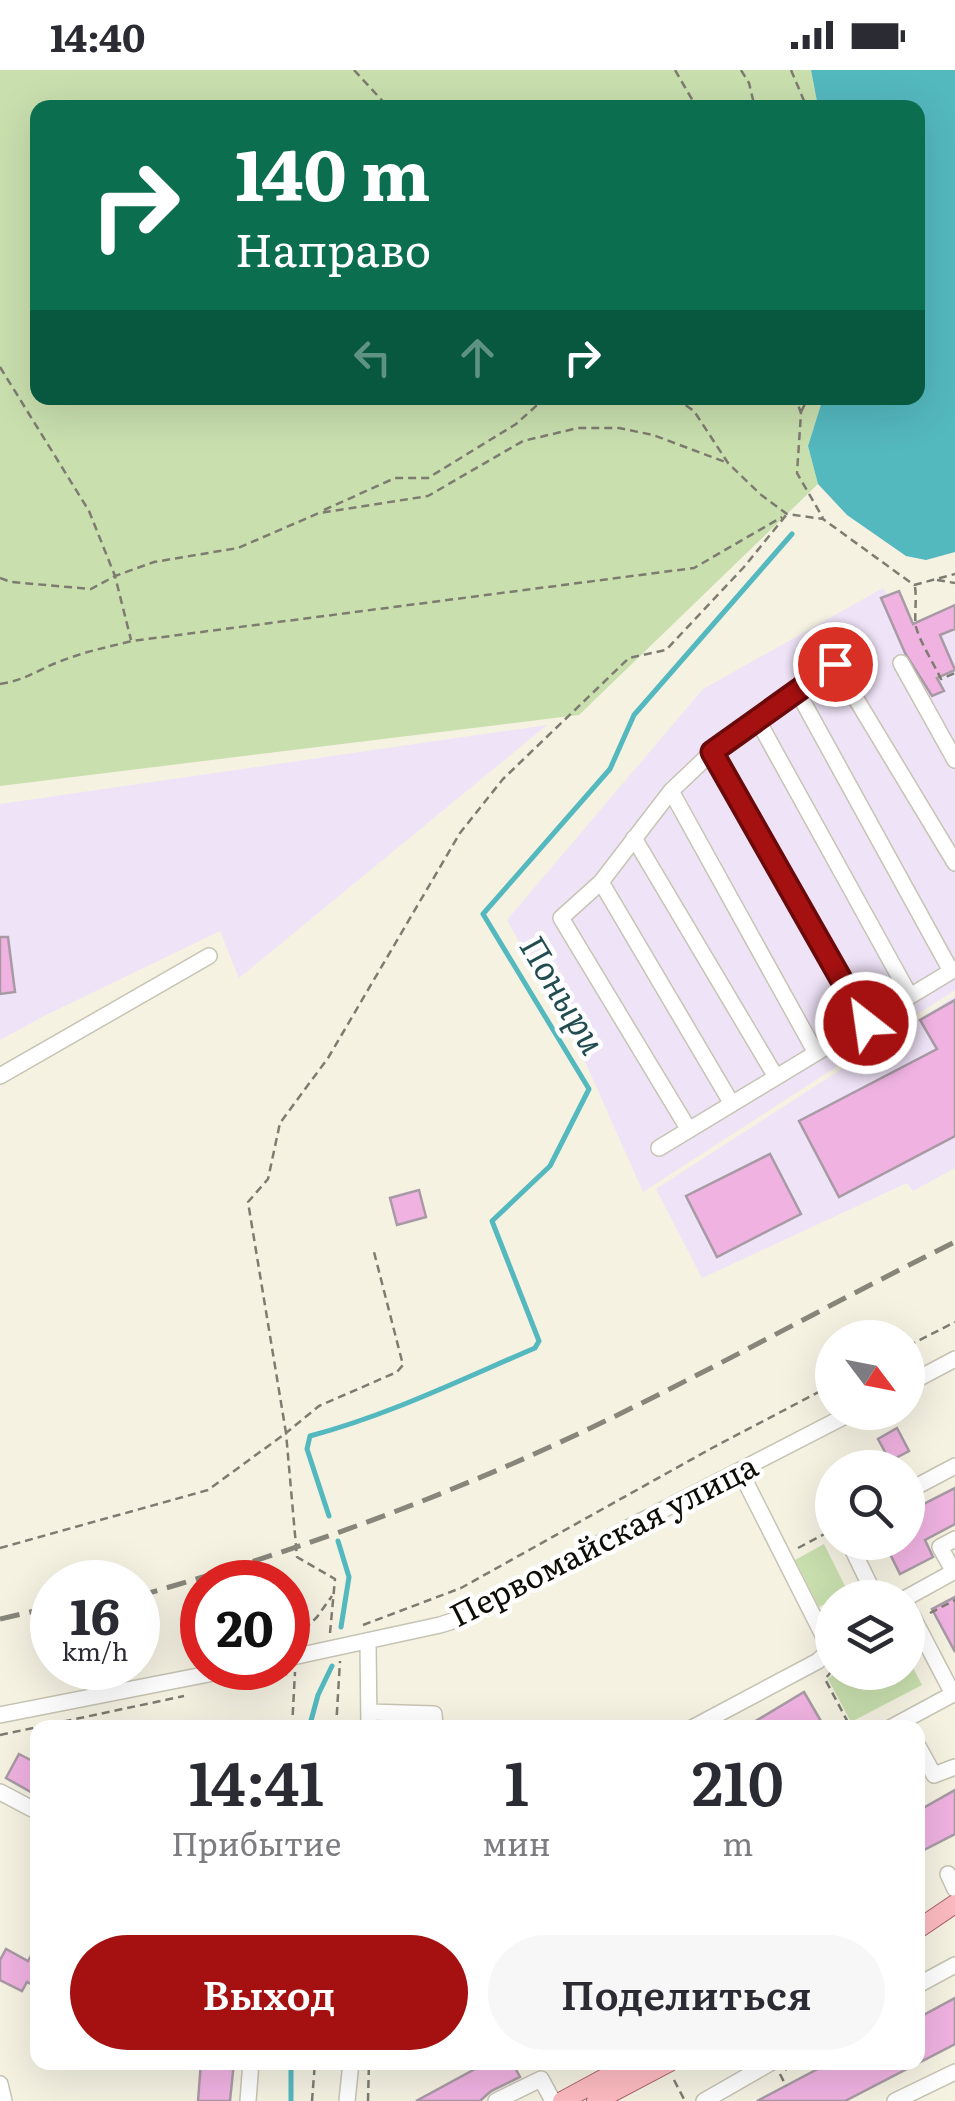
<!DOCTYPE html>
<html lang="ru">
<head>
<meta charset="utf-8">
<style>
  :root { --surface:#fff; --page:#f7f7f7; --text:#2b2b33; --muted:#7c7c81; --accent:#a51010 }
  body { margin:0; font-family:Literata,serif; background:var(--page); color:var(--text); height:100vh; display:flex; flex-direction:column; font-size:38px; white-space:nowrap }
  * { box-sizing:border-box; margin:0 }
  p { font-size:32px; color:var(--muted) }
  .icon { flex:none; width:55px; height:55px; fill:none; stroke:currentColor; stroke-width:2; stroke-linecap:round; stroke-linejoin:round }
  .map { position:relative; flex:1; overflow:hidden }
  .sheet { position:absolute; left:30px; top:1650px; width:895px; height:350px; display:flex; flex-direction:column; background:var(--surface); border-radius:20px; box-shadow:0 10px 40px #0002 }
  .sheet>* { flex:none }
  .banner { position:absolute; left:30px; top:30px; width:895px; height:305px; border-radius:20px; box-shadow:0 10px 40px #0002; background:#0b6e4f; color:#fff; overflow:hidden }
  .needle { width:65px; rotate:122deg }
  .controls { position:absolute; left:815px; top:1250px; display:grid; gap:20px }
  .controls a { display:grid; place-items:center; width:110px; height:110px; border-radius:50%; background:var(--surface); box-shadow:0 10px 40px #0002; font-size:50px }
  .speed { position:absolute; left:30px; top:1490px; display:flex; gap:20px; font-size:50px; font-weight:700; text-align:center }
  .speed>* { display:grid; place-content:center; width:130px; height:130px; border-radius:50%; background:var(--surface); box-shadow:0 10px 40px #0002; line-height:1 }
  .speed small { font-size:25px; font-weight:400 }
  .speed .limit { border:15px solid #d22; background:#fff; color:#111 }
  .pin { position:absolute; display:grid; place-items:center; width:85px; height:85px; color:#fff; margin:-42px; border:5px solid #fff; border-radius:50%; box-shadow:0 2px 10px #0007 }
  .me { position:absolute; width:110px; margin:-55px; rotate:330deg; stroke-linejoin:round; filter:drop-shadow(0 0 8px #0008) }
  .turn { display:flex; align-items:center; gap:35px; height:210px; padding:0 40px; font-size:45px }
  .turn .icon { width:130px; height:130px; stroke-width:2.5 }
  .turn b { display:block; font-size:70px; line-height:85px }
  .lanes { display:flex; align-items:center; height:95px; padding:0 40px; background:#0003; justify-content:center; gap:50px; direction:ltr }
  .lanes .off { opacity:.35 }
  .eta { display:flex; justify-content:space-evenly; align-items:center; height:170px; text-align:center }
  .eta b { font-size:60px; font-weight:600; line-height:70px }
  .primary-button { display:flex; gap:20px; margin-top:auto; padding:20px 40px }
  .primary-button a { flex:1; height:115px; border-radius:60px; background:var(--accent); color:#fff; font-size:40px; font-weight:600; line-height:115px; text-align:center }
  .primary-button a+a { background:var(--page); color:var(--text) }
  .status { display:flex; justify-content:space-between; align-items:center; height:70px; padding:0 50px; background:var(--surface); direction:ltr }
  .status svg { height:28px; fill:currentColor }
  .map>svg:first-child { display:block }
  .industrial { fill:#efe3f7 }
  .green { fill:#c9dfae }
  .water { fill:#54b8bf }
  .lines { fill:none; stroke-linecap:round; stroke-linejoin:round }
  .stream { stroke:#54b8bf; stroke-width:5 }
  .building { fill:#f0b2e1; stroke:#a89aa4; stroke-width:2.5 }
  .minor-casing { stroke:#c7c4b4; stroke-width:18 }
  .major-casing { stroke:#a86165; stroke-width:20 }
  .path { stroke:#7e7c71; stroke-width:2.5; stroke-dasharray:8 5; stroke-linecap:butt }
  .minor { stroke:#fff; stroke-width:15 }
  .major { stroke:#fdbbc1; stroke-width:18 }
  .rail { stroke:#88867b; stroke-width:5; stroke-dasharray:20 10; stroke-linecap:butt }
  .route-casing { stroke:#6b0a0a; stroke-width:25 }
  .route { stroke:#a51010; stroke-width:18 }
  .labels { text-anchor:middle; stroke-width:9; stroke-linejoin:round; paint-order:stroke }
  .street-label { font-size:32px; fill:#0e0d07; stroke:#fff }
  .water-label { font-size:35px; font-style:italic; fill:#214d51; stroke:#fff }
</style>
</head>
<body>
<div class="status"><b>14:40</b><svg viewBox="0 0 49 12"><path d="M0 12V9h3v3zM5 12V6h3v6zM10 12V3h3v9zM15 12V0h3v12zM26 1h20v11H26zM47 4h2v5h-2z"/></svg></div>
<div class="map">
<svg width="955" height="2031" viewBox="0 0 955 2031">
  <rect width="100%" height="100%" fill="#f5f2e2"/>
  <path class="industrial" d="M883,518L909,557L955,536V920L643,1122L583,987L507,850L703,619Z
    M547,655L239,908L220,861L44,946L0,970V734Z
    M955,926V1098L913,1121L907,1113L702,1208L656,1119Z"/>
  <path class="green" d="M0,0H811L818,37L38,38V328H823L808,376L818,414L579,645L0,716Z
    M824,1474L848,1522L819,1537L795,1490Z
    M908,1588L922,1615L851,1652L828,1609L835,1603L908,1602Z"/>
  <path class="water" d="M811,0H955V482L926,490L906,486L847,445L818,414L808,376L823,328H918V38L818,37Z"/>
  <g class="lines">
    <path class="stream" d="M329,1446L307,1379L310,1366C389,1345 460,1310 535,1278L539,1271L492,1151L550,1096L589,1019L483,844L610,699L634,645L792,464
      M338,1471L349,1507L341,1557
      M309,1658L318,1625L332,1596
      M291,2031V1992"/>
  </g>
  <path class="building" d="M899,521L913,554L955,535V559L940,565L955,600L937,608L944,621L932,626L905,583L881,528Z
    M0,867H8L15,922L0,924Z
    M955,930V1066L839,1127L799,1051L937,979L920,950Z
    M770,1084L801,1144L717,1187L686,1126Z
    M419,1120L426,1147L397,1155L390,1128Z
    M897,1358L909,1381L890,1391L878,1369Z
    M955,1418V1454L925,1470L933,1487L900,1504L884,1472H908V1442Z
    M955,1527V1582L932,1539Z
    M804,1622L825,1658H744Z
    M19,1684L38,1694V1726L6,1708Z
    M955,1720V1764L918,1783V1741Z
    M38,1873V1918L27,1912L22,1921L0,1910V1890L6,1879L28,1891Z
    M955,1928V1974L845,2031H757L831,1992H918V1948Z
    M201,1992H234L230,2031H198Z
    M488,1992H512L520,2007L491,2021L480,2031H416Z"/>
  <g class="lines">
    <g class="minor-casing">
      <path id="minor" d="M901,593L955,690
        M796,619L951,901
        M757,649L910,926
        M712,682L866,953
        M671,721L816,983
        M634,768L776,1007
        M601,812L732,1034
        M0,1006L209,886
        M689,1060L561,848L601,812L671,721L712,682L835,594L955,793
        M659,1078L955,899
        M908,1314L955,1289
        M908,1421L955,1396
        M849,1472L876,1528
        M954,1502L940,1477L955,1469
        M906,1528L955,1501
        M368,1572L369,1658
        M288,1588L440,1555L468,1546L616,1464L853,1342
        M369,1642L434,1644L435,1658
        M0,1645L239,1598
        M692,1658L818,1591L827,1582L825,1569L740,1401
        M890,1658L953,1624L908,1538
        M918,1676L934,1705L955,1697
        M0,1722L38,1742
        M948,1804L955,1819
        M918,1915L955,1895
        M0,2014L4,2031
        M248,2031L251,1992
        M347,2031L351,1992
        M496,2031L541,2009L553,2031
        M704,2031L772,1992
        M895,2031L955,2002"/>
    </g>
    <g class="major-casing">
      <path id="major" d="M918,1859L955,1834
        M562,2031L634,1992
        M596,2031L670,1992"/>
    </g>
    <path class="path" d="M354,0L389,38
      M675,0L697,38
      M741,0L749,13L755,38
      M791,0L807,38
      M0,297L89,441L115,506L131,570
      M615,328H636
      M675,328L694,341L728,393L760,424L787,444L823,449L914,515L955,504
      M790,328L797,332L801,343L797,403L823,448
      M801,342L808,328
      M324,440L395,408H428L516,354L545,328
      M0,508L11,512L91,519L115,506L154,492L238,478L319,443L428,426L523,371L578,358H619L653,365L728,393
      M937,510L955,513
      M915,517C917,529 914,548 916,557C921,574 933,592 941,609L955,603
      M0,614C26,610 37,600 61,591C84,582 107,577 132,571L694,498L782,447
      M908,1276L955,1252
      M0,1478L208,1420L286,1363L248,1132L268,1109L280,1053L328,988L460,763L503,709L629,588L666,580L744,497L787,444
      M798,1478L832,1460
      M930,1543L955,1530
      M363,1555L461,1518L712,1378L832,1315
      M330,1563L335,1509L297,1487L286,1363L319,1336L397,1302L403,1295L374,1182
      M295,1569L317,1547L332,1526
      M832,1601L825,1609L851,1658
      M246,1613L287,1604
      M292,1658L295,1602
      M336,1658L340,1591
      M0,1665L184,1626
      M785,2000L798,1992
      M780,2004L786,2016
      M674,2010L685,2031
      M312,2031L315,1992
      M368,2031L369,1992"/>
    <use href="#minor" class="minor"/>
    <use href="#major" class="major"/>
    <path class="rail" d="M138,1526C252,1494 364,1456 474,1410C639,1342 795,1251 955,1172
      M0,1549L52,1537"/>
  </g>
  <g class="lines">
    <g class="route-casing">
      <path id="route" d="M835,594L712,682L866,953"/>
    </g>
    <use href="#route" class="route"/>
  </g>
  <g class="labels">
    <g class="street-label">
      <text transform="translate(604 1471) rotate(-27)" y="11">Первомайская улица</text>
    </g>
    <g class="water-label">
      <text transform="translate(562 925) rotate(59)" y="12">Поныри</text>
    </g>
  </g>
</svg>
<div class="controls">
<a><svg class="needle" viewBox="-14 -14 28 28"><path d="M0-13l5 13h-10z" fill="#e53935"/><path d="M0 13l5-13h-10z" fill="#7c7c81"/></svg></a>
<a><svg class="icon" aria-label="search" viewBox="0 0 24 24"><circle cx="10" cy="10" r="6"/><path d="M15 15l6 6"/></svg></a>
<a><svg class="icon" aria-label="layers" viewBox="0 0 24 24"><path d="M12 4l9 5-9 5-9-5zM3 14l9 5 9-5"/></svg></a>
</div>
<div class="speed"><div>16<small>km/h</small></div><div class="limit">20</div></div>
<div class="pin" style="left:835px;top:594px;background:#d93025"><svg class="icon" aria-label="arrive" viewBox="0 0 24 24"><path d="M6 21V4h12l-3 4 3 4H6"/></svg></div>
<svg class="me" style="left:866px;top:953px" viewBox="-20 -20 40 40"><circle r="17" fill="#a51010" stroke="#fff" stroke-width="3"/><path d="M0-11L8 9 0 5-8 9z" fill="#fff"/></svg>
<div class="banner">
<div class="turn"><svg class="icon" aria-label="right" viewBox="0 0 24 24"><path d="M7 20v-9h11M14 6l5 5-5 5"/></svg><div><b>140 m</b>Направо</div></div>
<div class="lanes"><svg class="icon off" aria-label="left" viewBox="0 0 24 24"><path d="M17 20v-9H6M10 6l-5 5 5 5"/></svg><svg class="icon off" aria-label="ahead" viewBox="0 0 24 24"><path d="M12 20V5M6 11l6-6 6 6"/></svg><svg class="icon" aria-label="right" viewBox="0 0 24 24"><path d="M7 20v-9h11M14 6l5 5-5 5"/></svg></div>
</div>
<section class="sheet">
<div class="eta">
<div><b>14:41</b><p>Прибытие</p></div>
<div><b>1</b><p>мин</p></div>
<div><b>210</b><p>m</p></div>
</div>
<div class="primary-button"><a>Выход</a><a>Поделиться</a></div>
</section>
</div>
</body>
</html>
